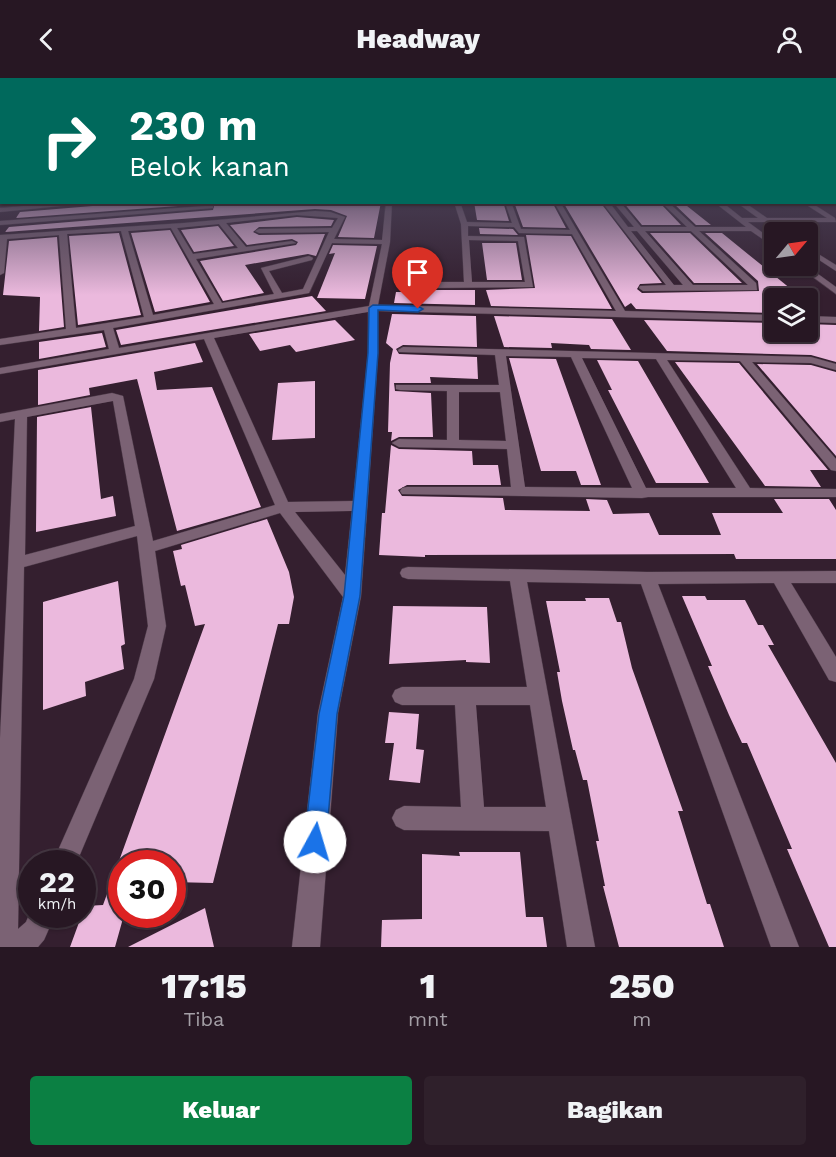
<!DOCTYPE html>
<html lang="id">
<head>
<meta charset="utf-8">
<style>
  :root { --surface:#271723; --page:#2f202b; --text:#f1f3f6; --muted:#a49fa6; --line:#433641; --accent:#0b8043 }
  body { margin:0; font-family:"Work Sans",sans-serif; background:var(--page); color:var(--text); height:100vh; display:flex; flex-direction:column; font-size:22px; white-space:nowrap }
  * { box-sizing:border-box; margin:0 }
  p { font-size:20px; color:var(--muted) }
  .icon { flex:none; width:33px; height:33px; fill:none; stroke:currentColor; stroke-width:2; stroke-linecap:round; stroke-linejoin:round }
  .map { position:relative; height:869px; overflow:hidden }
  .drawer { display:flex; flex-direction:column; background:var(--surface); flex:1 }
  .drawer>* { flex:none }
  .banner { position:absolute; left:0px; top:0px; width:837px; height:126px; box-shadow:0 2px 4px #0004,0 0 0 2px var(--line); background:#00695c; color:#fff; overflow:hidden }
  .needle { width:39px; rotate:61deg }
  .controls { position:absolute; left:764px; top:144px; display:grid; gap:12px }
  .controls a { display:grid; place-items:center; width:54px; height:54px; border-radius:6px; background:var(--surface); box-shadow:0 2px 4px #0004,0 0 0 2px var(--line); font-size:30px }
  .speed { position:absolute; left:18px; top:772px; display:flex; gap:12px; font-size:30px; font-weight:700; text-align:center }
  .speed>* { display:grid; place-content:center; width:78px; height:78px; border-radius:50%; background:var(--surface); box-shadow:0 2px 4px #0004,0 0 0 2px var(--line); line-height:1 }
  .speed small { font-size:15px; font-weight:400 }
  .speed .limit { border:9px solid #d22; background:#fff; color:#111 }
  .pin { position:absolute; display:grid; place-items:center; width:51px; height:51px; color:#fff; margin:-62px -26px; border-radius:50% 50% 50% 0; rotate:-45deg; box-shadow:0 0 6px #0007 }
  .pin .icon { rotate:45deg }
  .me { position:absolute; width:66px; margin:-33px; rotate:6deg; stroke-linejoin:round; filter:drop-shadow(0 0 4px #0008) }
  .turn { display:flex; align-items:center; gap:21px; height:126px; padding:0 30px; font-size:27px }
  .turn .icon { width:78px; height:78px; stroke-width:2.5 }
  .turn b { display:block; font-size:42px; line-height:51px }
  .eta { display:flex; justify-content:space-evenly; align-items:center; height:102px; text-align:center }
  .eta b { font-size:36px; font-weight:800; line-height:42px }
  .action { display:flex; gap:12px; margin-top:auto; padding:12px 30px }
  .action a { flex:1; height:69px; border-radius:6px; background:var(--accent); color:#fff; font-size:24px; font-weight:800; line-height:69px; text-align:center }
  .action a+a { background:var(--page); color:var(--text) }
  header { display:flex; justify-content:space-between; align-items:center; height:78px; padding:0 30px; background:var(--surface); font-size:27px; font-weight:800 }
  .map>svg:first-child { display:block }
  .building { fill:#ebb9dd }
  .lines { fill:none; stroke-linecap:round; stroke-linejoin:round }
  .street-casing { stroke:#4d3b49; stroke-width:1 }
  .street { fill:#7b6274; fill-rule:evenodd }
  .route { fill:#1a73e8; stroke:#114b97; stroke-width:1.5 }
</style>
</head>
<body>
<header><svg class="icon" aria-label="back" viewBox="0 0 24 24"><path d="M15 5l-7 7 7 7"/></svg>Headway<svg class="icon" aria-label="person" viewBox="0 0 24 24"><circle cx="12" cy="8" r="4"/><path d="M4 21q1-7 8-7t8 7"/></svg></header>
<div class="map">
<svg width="836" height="869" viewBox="0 0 836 869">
  <rect width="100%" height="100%" fill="#341f2f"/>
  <path class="building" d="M141,124L205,126L16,140L20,134Z
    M215,124H381L374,160L338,159L347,138L331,132L315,131L5,154L9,149L213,132Z
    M474,124H503L509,143L477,142Z
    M514,124H552L566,150L523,149Z
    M563,124H600L662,205L640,206L637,211L642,215L759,213L758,203L705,155H722L802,220H774V235L636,231L631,225L625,229Z
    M623,124H659L681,147H642Z
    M672,124H682L711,147H696Z
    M297,139L334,142L331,148L259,149L253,154L259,157L325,156L316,178L308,176L245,187L264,215L223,223L200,183L296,167L298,164L292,161L247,167L230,147Z
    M218,148L234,168L194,174L181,152Z
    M479,150L513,151L518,157L480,156Z
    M170,152L210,224L155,234L131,155Z
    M119,155L141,237L78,247L69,158Z
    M650,155H690L742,205H694Z
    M526,157L571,158L612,231L491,228L486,212L535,210Z
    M57,159L64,249L39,253L40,219L3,217L9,163Z
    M482,165H516L522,202H487Z
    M333,167L377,168L365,221L317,220L335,175L329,176Z
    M426,209L431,212H475V227L394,225L396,214H424Z
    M312,218L326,233L121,267L116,252Z
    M392,236L476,238L477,269L403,267L396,271L399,276L477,279L478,301L430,299L431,305H394L395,313L431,315L433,359H399L391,363L392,354H388L390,285L393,271L386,265Z
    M494,238L612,241L631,272L591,271L589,267L551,265L552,270L504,269Z
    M335,242L355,262L296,274L290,267L260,273L249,256Z
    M644,242L774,245V254H807V246L836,247V284L811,277L667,273Z
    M102,255L106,269L39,281V264Z
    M195,265L203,284L154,294L157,312L212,309L261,429L177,453L137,301L89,310L90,317L38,327V292Z
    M509,280L556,281L601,407H581L576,393H541Z
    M597,282L638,283L709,405H656L608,312H612Z
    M675,284L739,285L828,392H810L821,409L765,408Z
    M757,286L811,287L836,294V378Z
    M315,303V360L272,362L278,305Z
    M91,329L101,421L113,418L116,438L36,454L37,339Z
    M391,367L399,371L472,373L473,387H498L501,407H407L398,412L402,418L503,420L505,432L590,433L586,421L607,422L613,436L649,435L659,457H721L712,435H783L774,421H829L836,432V481H736L734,476L425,477V479L379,477L382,435H385Z
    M267,441L289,494L294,519L289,546H278L213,805L172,804V786H122V844L115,869H70L85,828L103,827L205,546L195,548L185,507L181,508L173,473L182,471L181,467Z
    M118,503L125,566L121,568L124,591L85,604L86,618L43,632V524Z
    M682,518H705L707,522H745L758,547H763L774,567H768L836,685V869H829L787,771H792L747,665H742L729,637L708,588H712Z
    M585,520H609L617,544H621L632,590L683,733H678L707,826H710L724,869H619L603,808H605L596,763H599L587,702H583L575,672H573L562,623L557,594H560L546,523H586Z
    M393,528L487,529L490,585L466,584V582L389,586Z
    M389,634L419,636L416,671L424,672L420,705L389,702L394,665H385Z
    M459,774H520L526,839H543L547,869H381L382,842L422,841V776L460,778Z
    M205,830L214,869H128Z"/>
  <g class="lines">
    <g class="street-casing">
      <path id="street" d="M0,106H2V110H0Z
        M69,124H101L0,134V130Z
        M207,124H213V130L0,147V143L205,128H208Z
        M386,124H392L390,164L378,227L616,233L572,156L519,155L514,149L468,148V158L524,159L533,209L431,210L427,207L431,204H464L461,146L454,124H460L467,144L512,145L505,124H511L521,151L570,152L554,124H560L625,233L774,237V243L378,233V275L361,518L338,635L320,869H292L318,635L343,519L280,435L155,473L166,548L154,601L76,786H52L134,601L148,548L137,458L24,489L18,851L26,844L32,830V837H55L44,862L38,869H0V660L15,341L0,344V336L112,315L123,318L153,463L275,427L204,261L0,296V290L109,271L104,252L0,267V261L66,251L59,157L7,161L4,195L0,197V157L184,145L315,133L330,134L345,139L334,161L382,162ZM297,137L338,140L332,150L259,151L255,153L259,155L329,154L303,211L282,215L269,193L312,182L313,180L309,178L261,190L274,216L222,225L196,181L296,165L292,163L246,169L226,145ZM219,146L238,170L193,176L177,150ZM171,150L214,226L153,237L128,153ZM121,153L144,239L76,250L67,156ZM469,162L518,163L525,204H472ZM332,165L382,166L369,228L119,270L113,250L309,215ZM368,234V275L353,423L288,424L214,260ZM113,323L135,448L25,477L27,339ZM352,433L345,497L295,434Z
        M602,124H609L628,149H634L613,124H620L641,149H687L661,124H668L695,149H746L714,124H722L742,140H758L736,124H744L767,140H827L802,124H810L835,140L836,144H773L786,154H779L764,144H748L774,163V169L751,153H699L756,205L757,212L643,213L639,210L640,208L666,207ZM631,153H637L683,207H674ZM645,153H691L748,207H693Z
        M807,169L836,187V193L807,174Z
        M798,188H807L836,209V216Z
        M807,238L836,239V245L807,244Z
        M403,269L811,279L836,286V292L811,285L752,284L836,381V393L831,392L740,283L667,282L750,410L836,411V419H648L642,420L402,416L400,413L402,410L407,409H511L507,371L399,369L392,365L399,361L447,362V313L400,312L396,311V307H499L495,277L399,274L398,272ZM506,278L571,279L632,410L525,409ZM582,280L656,281L736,410H646ZM459,314H500L506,363L459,362Z
        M408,489L647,494L836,493V505H791L836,579V604L829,602L774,505L658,506L799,869H771L641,506L527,504L595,869H567L549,753L404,752L396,748L392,740L396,732L404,728L461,729L455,627H402L395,624L392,618L395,612L402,609H527L510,503L408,501L402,499L400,495L402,491ZM476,627H530L546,729H484Z"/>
    </g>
    <use href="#street" class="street"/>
  </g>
  <linearGradient id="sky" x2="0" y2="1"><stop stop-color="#1d111a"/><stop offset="0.44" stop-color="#4a4258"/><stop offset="1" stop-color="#4a4258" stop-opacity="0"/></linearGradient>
  <rect width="836" height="217" fill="url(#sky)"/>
  <path class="route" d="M373,227L418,228L423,231L418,234L378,232V275L360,518L337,636L326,764L322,772L315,775L307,772L304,764L319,636L344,518L368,275L369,230Z"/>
</svg>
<div class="controls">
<a><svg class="needle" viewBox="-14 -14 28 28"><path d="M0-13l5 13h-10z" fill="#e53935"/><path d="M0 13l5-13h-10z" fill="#a49fa6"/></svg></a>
<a><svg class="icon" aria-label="layers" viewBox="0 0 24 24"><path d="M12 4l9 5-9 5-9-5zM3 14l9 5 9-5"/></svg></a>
</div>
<div class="speed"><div>22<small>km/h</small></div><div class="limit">30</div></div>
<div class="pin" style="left:418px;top:231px;background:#d93025"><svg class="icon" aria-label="arrive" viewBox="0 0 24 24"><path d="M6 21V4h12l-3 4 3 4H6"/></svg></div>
<svg class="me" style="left:315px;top:764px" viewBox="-20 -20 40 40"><circle r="19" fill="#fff"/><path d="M0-13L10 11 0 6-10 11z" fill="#1a73e8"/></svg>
<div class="banner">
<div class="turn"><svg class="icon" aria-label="right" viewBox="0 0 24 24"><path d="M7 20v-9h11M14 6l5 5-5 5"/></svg><div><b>230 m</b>Belok kanan</div></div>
</div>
</div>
<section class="drawer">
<div class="eta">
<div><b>17:15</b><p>Tiba</p></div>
<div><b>1</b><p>mnt</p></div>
<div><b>250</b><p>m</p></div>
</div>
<div class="action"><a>Keluar</a><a>Bagikan</a></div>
</section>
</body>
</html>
